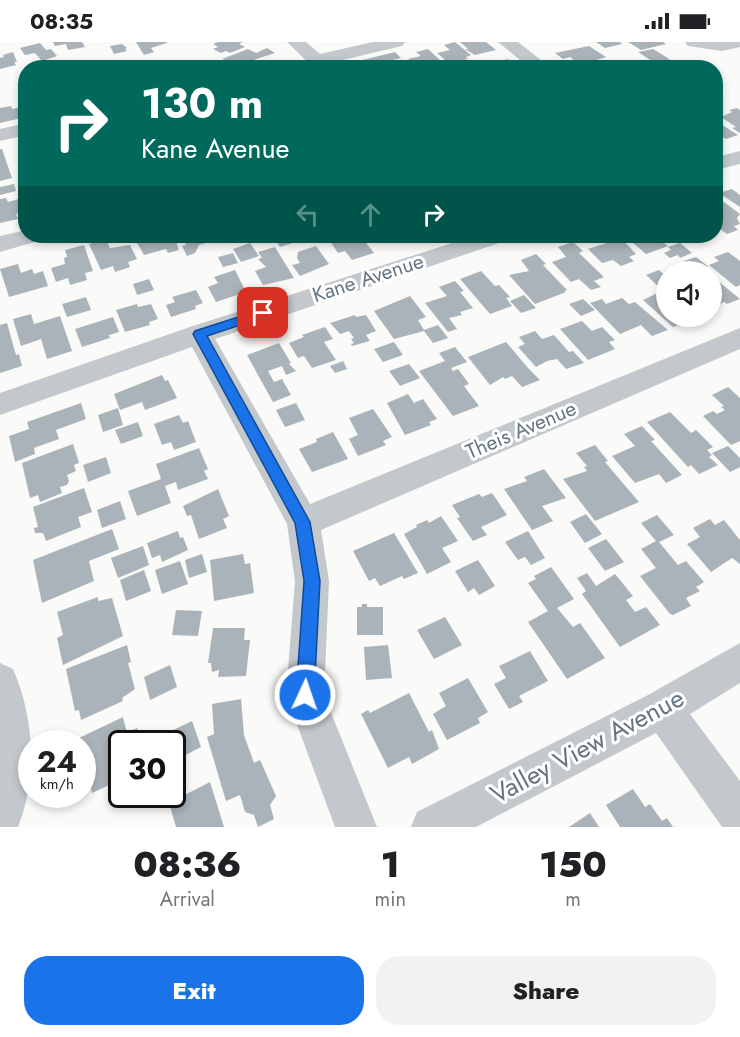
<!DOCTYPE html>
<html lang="en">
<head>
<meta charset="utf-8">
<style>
  :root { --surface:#fff; --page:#f2f2f2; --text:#202124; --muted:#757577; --accent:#1a73e8 }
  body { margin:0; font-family:Jost,sans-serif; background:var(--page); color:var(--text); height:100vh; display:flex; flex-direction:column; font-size:22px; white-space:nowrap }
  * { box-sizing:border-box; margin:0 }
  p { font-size:20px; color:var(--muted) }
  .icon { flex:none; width:33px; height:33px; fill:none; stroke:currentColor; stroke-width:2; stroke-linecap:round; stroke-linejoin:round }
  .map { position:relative; height:785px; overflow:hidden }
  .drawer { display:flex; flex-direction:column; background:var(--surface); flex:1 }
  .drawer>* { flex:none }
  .top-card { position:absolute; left:18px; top:18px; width:705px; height:183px; border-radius:24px; box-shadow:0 3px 9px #0003; background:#00695c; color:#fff; overflow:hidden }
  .buttons { position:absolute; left:656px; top:219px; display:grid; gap:12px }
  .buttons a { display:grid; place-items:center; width:66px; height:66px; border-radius:50%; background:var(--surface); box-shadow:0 3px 9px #0003; font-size:30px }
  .speed { position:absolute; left:18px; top:688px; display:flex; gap:12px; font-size:30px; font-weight:700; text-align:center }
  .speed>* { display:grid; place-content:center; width:78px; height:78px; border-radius:50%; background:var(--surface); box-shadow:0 3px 9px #0003; line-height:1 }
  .speed small { font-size:15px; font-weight:400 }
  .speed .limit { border:3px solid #111; border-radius:9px; background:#fff; color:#111 }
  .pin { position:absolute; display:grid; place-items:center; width:51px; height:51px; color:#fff; margin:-26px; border-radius:12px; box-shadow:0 3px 9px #0006 }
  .me { position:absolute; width:66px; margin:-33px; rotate:3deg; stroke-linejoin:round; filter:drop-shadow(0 0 4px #0008) }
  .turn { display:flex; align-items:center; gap:21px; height:126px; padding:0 24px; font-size:27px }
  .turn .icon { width:78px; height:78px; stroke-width:2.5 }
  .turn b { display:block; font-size:42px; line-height:51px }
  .lanes { display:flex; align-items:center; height:57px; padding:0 24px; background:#0003; justify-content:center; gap:30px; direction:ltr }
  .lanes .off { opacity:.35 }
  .eta { display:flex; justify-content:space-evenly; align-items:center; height:102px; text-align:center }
  .eta b { font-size:36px; font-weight:800; line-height:42px }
  .cta { display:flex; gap:12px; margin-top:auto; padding:12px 24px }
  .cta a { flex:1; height:69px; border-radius:24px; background:var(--accent); color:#fff; font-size:24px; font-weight:800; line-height:69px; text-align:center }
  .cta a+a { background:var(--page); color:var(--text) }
  .status { display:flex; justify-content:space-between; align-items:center; height:42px; padding:0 30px; background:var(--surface); direction:ltr }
  .status svg { height:16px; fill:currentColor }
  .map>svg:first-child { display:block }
  .building { fill:#aab3b9 }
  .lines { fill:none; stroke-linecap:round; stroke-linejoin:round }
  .minor { fill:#c3c8cc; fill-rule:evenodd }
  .route { fill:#1a73e8; stroke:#114b97; stroke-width:1.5 }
  .labels { text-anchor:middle; stroke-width:6; stroke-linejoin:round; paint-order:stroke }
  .street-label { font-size:21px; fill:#657683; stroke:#fff }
  .near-street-label { font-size:26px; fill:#657683; stroke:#fff }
</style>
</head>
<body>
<div class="status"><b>08:35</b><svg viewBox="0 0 49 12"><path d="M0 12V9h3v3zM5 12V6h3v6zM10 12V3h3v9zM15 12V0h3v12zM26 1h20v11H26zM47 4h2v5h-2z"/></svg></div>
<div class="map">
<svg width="740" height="785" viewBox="0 0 740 785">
  <rect width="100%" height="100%" fill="#fafaf8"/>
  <path class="building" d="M53,0H82L85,5L68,8L66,2L55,4Z
    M136,0H167V1L151,6L154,10L144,13Z
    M218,0H243L239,2L245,5L230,11L226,9L221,11L213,7L218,5L213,2Z
    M455,0L471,13L466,15L468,17L458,19L460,22L452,24L437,11L450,8L444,3Z
    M460,0H486L496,8L475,13L465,7H468Z
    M596,0H620L622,2L605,6Z
    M628,0H663L666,2L641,8Z
    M40,1L46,8L51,7L57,14L42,19L35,11L25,13L20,6Z
    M122,2L127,6L125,7L127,9L114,12L110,4Z
    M589,4L606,15L574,25L567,20L574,18L570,15L563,17L555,11Z
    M267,6L275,11L238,23L222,17L248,7L256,11Z
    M428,7L441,19L433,21L438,26H418L408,17L421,14L416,10Z
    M653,7L663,13L672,19L658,23L638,10Z
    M13,10L17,20H14L16,23L0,27V16L4,15L3,13Z
    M395,10L401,16L380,21L384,25L380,26H356L350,21Z
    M508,17L519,26H504L497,20Z
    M691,18L708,22L706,26H688Z
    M155,20H161L184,22L182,26H152Z
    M266,20L269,24L287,22L290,26H253L251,23Z
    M11,64L12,67L22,65L26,75L0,81V66Z
    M737,66L740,68V91L732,86L736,85L721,75L732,70L729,68Z
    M716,79L738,93L726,97L722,95L716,97Z
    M0,107H2L12,136L0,139Z
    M14,142L16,149L0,153V145Z
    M732,147L740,153V165L719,151Z
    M6,156L8,160L19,157L23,170L16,172L18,177L0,181V157Z
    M724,160L740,172L737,176L740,182L734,184L738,188L727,192L716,184V164Z
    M133,194H174L179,208L168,211L166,207L144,213Z
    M181,194H221L223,196L199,203L195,211L187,214L182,204L186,203Z
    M280,194H291L296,200L280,205L274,195Z
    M334,194H367L368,196L363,197L374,211L352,218L345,209L338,211L328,196Z
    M599,194H619L636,212L629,215L634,219L621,224L613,218L602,221L588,207L607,201Z
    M625,194H660L664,197L660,198L668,204L646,212Z
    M106,197L110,206L130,203L137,217L128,220L130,225L115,230L113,224L101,228L89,202Z
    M573,200L583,209L579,211L604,235L594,239L601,245L591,248L579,237L571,240L552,220L566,215L558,205Z
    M250,201L259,214L241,220L233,207Z
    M680,201L692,211L680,216L678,213L670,216L664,211L671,208L668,205Z
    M84,203L93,229L85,231L87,238L70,243L68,236L56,240L51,226L65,222L64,216L67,215L65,208Z
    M316,204L329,222L300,234L292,223L300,221L297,216L298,210Z
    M275,205L294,236L263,243L255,229L266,225L258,217L262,216L258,210Z
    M728,210L740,219V243L736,245L709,223L719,219L714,215Z
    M233,211L238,221L223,225L218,215Z
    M536,212L546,222L543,223L567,248L564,249L566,250L535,262L509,233L529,229L521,218Z
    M696,215L709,225L697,230L684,219Z
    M18,222L21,231L32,227L34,232L43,229L48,244L9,255L0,227Z
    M235,228L246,250L216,260L208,245L218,241L214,235Z
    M659,228L666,234V243L659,245L646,233Z
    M481,229L495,244L499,243L510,255L506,256L512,264L490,272L460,237Z
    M149,237L154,248L137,253L133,242Z
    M455,239L464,249L460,250L473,266L460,270L462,273L449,276L457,287L448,290L425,261L447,254L439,245Z
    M718,239L740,257L727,262L724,260L711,267V242Z
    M666,247V274H691L694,277L673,285L643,258Z
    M196,248L203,261L195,264L196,267L171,275L166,263L175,260L172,255Z
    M524,253L536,266L521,271L510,259Z
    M410,254L426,275L418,278L424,288L438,283L448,296L433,301L424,289L394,297L374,269Z
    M86,255L91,268L67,275L62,262Z
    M622,256L629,262L635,260L668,288L652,294L641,283L620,292L590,261L602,257L606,262Z
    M583,257L595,268L581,274L569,262Z
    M137,262L138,265L151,262L158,277L149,280L150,283L125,290L116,268Z
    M31,272L34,282L60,274L72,309L47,317L41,297L21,304L13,277Z
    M355,273L356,275L366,273L376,289L366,293L370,299L352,304L351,302L354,301L351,297L354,296L349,289L340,292L330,281Z
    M113,275L119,290L109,293L110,296L82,305L75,287Z
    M582,279L592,289L602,285L615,298L609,300L615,307L588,318L560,287Z
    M7,281L16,313L19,312L22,324L0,331V283Z
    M325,285L333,297L324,300L336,318L312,326L304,314L298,316L289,301L304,295L302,293Z
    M535,289L542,297L554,293L569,310L573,309L584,321L566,327L557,317L547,319L536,325L518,305L525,302L519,295Z
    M394,300L403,313L383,320L374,307Z
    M506,300L528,326L540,338L522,345L512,334L505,337L503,335L490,343L468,315Z
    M279,301L291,321L289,322L296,329L286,333L282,324L268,329L274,340L282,337L291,353L273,360L247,313Z
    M455,305L467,320L451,326L453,329L458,327L469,342L464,344L479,364L453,374L419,329L445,319L439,311Z
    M343,319L347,327L335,331L330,324Z
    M409,322L420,336L400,344L389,329Z
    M162,333L165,339L168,338L177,356L145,368L142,360L120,368L114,352Z
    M728,345L740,356V399L731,403L703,374L713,369L717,372L725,368L721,365L724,364L712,353Z
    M408,352L414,361L423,357L437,377L429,380L431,383L405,393L387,361Z
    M81,361L86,377L56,388L59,397L34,406L35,412L15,420L9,394L29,387L27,380Z
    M296,361L305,378L285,385L276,368Z
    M118,366L123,383L103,390L98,373Z
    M373,367L392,395L383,399L386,403L358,414L349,397L358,393L349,376Z
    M670,370L691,391L696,388L713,405L707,408L712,413L709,415L718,423L699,432L691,423L688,425L647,380Z
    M179,373L183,381L188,379L196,400L174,408L171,400L162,403L154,382Z
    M138,380L143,394L121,402L115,388Z
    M642,384L655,398L651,399L682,433L666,441L659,432L635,441L612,414L635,404L624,392Z
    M333,390L348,417L312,430L299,407L317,400L316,397Z
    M73,402L79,421L74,423L76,429L67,433L69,439L67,443L60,445L62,451L40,460L38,453L30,456L22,421Z
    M595,403L608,419L605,420L639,460L595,479L563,437L587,429L584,425L587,424L576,411Z
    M728,404L740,416V425L730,430L712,411Z
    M199,406L208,427L204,429L208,437L178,448L176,440L165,444L171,461L137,474L128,449L161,437L156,422Z
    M106,415L111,431L88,440L83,423Z
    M544,427L566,456L542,464L553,479L532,488L504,447L527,439L524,435Z
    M84,446L92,470L78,475L81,485L46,499L43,491H35L34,486L38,485L33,465Z
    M218,447L229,474L223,477L227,486L199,497L191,473L187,474L183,464Z
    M492,451L507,473L481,485L487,493L473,499L457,476L460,475L452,463L479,452L482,455Z
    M120,459L126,477L102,486L97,468Z
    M586,472L602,492L585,501L570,480Z
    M657,473L674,493L659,500L678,523L686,519L704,540L696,545L700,549L686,556L691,564L673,573L670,572L640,534L656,526L641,507L656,499L641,481Z
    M441,474L458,499L442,506L451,520L427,532L404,492L417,485L416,483L427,478L429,481Z
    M710,477L715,483L724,478L740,498V522L732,516L711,530L687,502L700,495L693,486Z
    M112,487L119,507L89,519L94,539L42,561L33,518Z
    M178,489L180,496L183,495L188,508L162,520L160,513L152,516L147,501Z
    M528,489L545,516L531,523L525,515L518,518L505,500Z
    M394,491L418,531L404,537L402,534L380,544L375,536L369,539L353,509Z
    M606,497L624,520L605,529L588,506Z
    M143,504L149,523L118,536L111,516Z
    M202,512L207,530L189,536L185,518Z
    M243,512L245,522L250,521L254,551L214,559L210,518Z
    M478,518L495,544L479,553L474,546L468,550L455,529Z
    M180,519L188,542L162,552L155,528Z
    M551,525L574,557L557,566L573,585L580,581L605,616L567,637L528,580L548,569L528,541L536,537L534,534Z
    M144,528L151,549L126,559L120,538Z
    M587,531L596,544L615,532L633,554L626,558L635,570L646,565L660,583L620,605L582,552L586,549L577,536Z
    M98,555V559L112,556L123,594L63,623L57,596L63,593L57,570Z
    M362,562H367V565H383V593H357V565H362Z
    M176,568L202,569L198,594L172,593Z
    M445,575L462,603L434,617L417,588Z
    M213,586H245L244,598H250L246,634L218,635L219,628L212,630L211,621H208Z
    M127,603L131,620L128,621L135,647L122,656L123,659L81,678L79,668L75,669L66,627Z
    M388,603L392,636L366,638L364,605Z
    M530,609L548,639L519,654L523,660L509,667L494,642L506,636L499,624Z
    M170,623L177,645L150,658L144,635Z
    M468,636L488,670L478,676L480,681L447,698L433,672L446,664L439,651Z
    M409,651L429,690L432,688L439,707L412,722L409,715L388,726L361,672L368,668L370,671Z
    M241,657L244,693L254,721L260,718L276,754L270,763L274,777L258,785L254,773L245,770L240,753L226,759L207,695L214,692L212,662Z
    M123,675L127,691L137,686L142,702H122V737L92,751L82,702H80L79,696Z
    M192,679L201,705L172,720V702H166L163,693Z
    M210,740L224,785H176L169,761Z
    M633,747L645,765L650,762L662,779L667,776L673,785H620L606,763Z
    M590,771L599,785H569Z"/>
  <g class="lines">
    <path class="minor" d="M287,0H306L320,12L373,0H405L402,4L330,21L334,26H314Z
      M498,0H518L551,26H530Z
      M685,0H740V5L722,9L688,4Z
      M26,81V93L0,99V87Z
      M740,109V122L716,128V115Z
      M26,188V194H42L38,199L0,210V194Z
      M474,194H509L505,199L215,297L310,462L740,286V307L321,488L329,539L324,653L377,785H335L286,653L295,539L287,482L192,305L0,373V351L190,285Z
      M740,601V641L690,672L740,739V785H722L656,691L476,785H411L417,770L648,653Z
      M0,621L13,627C34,675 38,735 18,785H0Z"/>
  </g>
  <path class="route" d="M263,267L269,271L267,274L207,294L310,480L320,539L314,653L311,659L305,662L299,659L296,653L304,539L295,481L193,292L195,289Z"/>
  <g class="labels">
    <g class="street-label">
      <text transform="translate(368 236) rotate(-18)" y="7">Kane Avenue</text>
      <text transform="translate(521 388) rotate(-23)" y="7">Theis Avenue</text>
    </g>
    <g class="near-street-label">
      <text transform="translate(587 704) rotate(-28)" y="9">Valley View Avenue</text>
    </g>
  </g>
</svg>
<div class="buttons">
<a><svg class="icon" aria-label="sound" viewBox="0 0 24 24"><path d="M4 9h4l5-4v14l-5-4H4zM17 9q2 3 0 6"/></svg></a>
</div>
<div class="speed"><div>24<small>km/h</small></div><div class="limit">30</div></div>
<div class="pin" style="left:263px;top:271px;background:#d93025"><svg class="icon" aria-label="arrive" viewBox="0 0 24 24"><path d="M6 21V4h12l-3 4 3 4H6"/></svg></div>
<svg class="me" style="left:305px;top:653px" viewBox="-20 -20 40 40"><circle r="17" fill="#1a73e8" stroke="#fff" stroke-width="3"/><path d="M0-11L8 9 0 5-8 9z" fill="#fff"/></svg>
<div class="top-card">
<div class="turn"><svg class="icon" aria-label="right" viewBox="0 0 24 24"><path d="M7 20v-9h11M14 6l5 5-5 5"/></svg><div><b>130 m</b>Kane Avenue</div></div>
<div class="lanes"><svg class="icon off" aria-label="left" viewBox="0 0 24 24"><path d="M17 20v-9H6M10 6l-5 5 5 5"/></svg><svg class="icon off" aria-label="ahead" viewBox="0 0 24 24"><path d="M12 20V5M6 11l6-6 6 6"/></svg><svg class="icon" aria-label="right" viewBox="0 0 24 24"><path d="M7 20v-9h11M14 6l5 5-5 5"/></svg></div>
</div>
</div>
<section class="drawer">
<div class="eta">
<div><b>08:36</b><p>Arrival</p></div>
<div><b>1</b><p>min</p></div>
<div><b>150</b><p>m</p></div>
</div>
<div class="cta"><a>Exit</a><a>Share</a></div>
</section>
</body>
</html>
